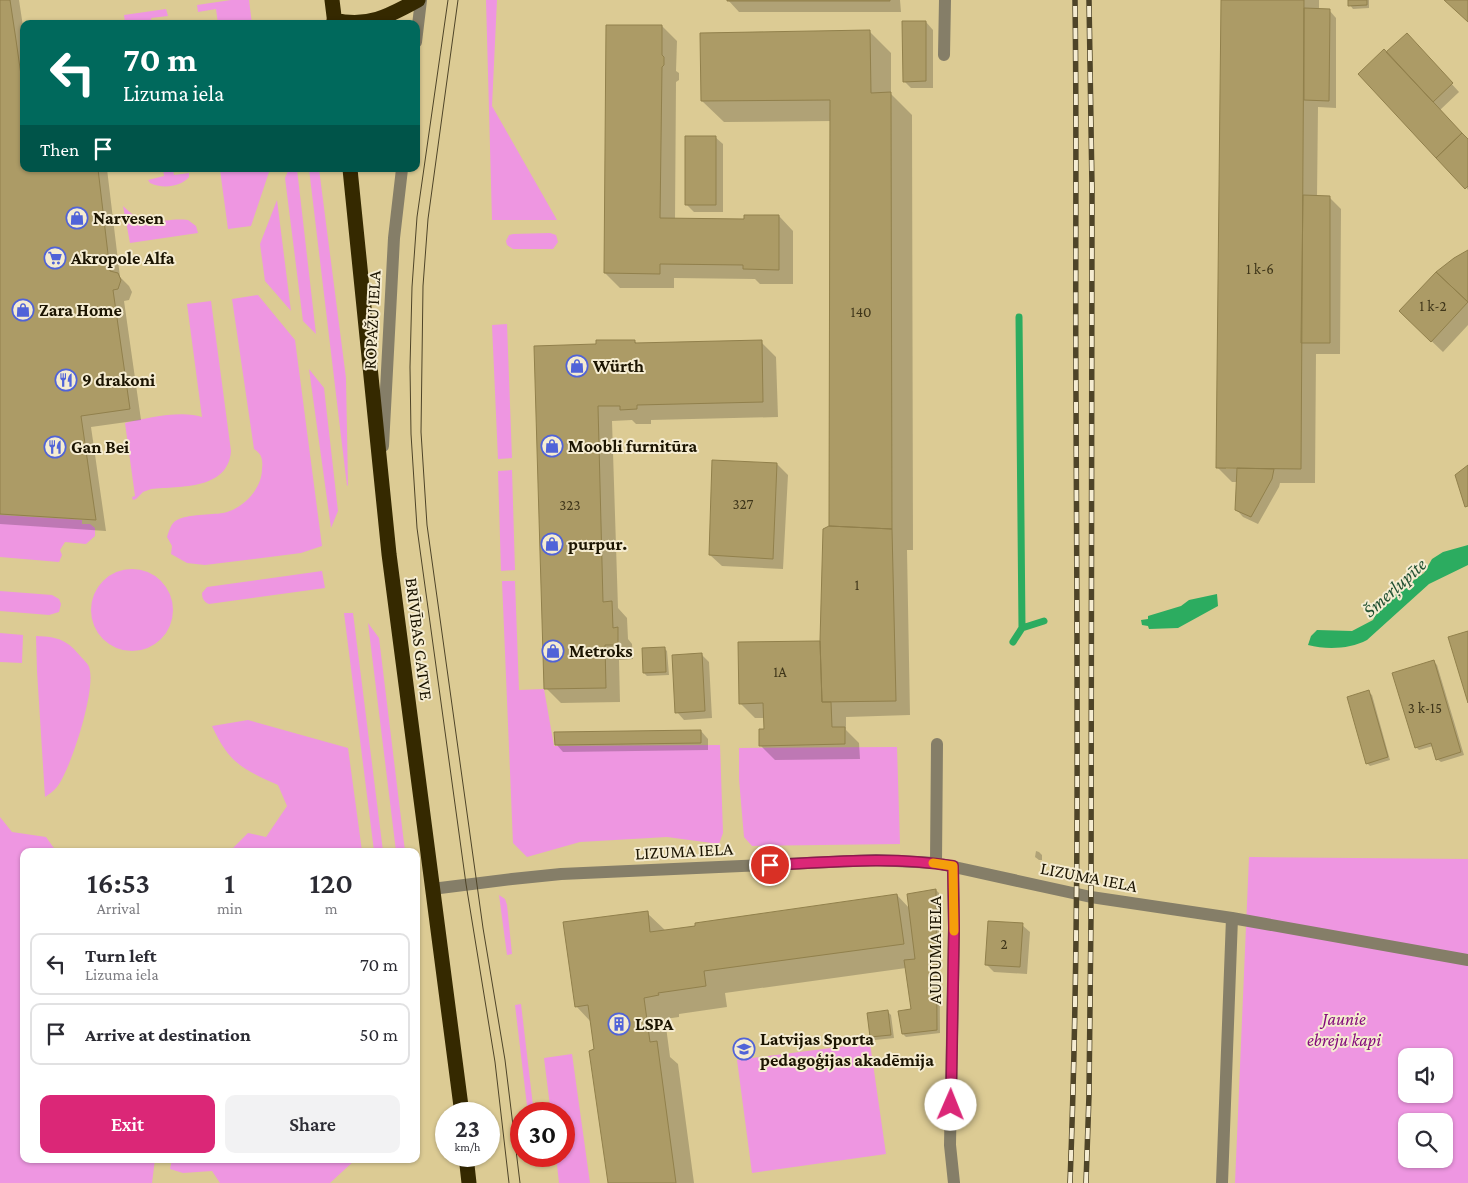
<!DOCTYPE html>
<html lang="en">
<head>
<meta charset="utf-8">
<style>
  :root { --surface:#fff; --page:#f2f2f3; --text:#2b2b33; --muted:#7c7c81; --line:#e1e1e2; --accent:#db2777 }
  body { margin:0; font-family:"Crimson Pro",serif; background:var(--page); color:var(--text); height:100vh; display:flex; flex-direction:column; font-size:19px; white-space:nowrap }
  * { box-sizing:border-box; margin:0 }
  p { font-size:16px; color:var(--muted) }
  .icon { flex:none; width:28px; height:28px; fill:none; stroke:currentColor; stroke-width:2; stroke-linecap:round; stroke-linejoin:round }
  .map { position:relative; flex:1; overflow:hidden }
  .panel { position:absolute; left:20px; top:848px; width:400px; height:315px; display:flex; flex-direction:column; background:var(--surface); border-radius:10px; box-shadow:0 1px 4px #0004 }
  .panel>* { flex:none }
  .top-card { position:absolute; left:20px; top:20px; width:400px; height:152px; border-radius:10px; box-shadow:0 1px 4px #0004; background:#00695c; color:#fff; overflow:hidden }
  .controls { position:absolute; left:1398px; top:1048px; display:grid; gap:10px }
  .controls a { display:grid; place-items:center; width:55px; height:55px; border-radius:10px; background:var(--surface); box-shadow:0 1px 4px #0004; font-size:25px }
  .speed { position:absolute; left:435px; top:1102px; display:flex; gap:10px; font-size:25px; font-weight:700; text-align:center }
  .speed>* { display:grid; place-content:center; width:65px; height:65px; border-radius:50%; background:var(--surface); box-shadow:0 1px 4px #0004; line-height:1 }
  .speed small { font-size:12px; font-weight:400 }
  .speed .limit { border:8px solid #d22; background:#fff; color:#111 }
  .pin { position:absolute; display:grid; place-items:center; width:42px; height:42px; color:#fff; margin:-21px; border:2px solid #fff; border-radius:50%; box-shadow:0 1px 5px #0007 }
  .me { position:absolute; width:55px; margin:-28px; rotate:1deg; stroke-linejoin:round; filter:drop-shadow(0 0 4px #0008) }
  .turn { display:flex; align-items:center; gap:18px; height:105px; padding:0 20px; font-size:22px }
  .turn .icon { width:65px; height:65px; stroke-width:2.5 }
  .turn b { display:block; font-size:35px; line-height:42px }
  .then { display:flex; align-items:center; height:48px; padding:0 20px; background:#0003; gap:10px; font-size:19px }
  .eta { display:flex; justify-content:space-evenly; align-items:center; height:85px; text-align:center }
  .eta b { font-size:30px; font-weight:600; line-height:35px }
  .cta { display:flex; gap:10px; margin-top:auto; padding:10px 20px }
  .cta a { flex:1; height:58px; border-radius:10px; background:var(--accent); color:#fff; font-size:20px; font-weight:600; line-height:58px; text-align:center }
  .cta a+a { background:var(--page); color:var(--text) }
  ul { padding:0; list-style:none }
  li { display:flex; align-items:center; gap:15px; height:62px; margin:0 10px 8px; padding:0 10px; border:2px solid var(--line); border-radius:10px }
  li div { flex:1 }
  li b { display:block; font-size:19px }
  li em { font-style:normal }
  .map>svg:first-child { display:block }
  .green { fill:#ee96e1; fill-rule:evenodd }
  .water { fill:#2cac60 }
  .shadow { fill:#0003; fill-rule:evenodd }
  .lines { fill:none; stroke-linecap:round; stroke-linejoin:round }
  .stream { stroke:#2cac60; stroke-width:7 }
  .building { fill:#ac9b66; stroke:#91804c }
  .minor { stroke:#857e68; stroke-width:12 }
  .highway { stroke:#352900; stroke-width:15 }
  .tram { stroke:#4e4428; stroke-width:1 }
  .rail-casing { stroke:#4e4428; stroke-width:5.5 }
  .rail { stroke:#f5ecd1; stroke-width:4; stroke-dasharray:11; stroke-linecap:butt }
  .route-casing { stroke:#8e194d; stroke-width:12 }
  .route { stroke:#db2777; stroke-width:9 }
  .slow { stroke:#f59e0b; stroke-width:9 }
  .labels { text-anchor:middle; stroke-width:4; stroke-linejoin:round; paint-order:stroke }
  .number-label { font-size:15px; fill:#3f361a }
  .poi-label { font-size:18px; font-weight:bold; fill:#1b1401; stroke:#f5ecd1; text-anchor:start }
  .street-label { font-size:18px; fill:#1b1401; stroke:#f5ecd1 }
  .park-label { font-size:18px; font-style:italic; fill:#850b7b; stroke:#f5ecd1 }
  .water-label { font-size:19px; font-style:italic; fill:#215031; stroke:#f5ecd1 }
</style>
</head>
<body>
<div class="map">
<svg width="1468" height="1183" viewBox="0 0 1468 1183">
  <rect width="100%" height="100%" fill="#dccb94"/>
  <path class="green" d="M231,0H249L252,24H218L216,9L198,12L197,5Z
    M486,0H497L492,106L557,220H492Z
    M166,9L168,16L151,18L152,24H143L142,20L125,22L124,15Z
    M163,169H173L174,175L189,173V177C181,187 162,189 150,183L148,180L164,176Z
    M225,169H270L251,226L228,229L220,170Z
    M289,169H297L316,334L303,321L285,178Z
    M309,169H319L346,378L348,485L347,486Z
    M277,200L291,311L265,281L260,244Z
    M123,206C149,232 159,217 188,220L196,226L198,233L130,243Z
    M550,233L556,235L558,242L553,249H513L507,245L506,241L509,235L513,234Z
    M258,295L295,340L322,546L301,553L205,565L187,563L171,554L172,546L167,537C169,531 171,523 177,520C188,514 211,515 223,513C243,509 262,489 262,469C263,460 262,454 254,449L232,299Z
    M211,301L231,451C228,490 181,486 151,489L143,492L136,499L133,500L132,497L135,496L125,423C146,418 182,410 202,417L187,304Z
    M507,324L512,458L498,459L492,325Z
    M309,369L324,388L338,511L331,528Z
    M512,470L515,570L501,571L498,471Z
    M0,515L82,520V524H90L95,528V536L86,544L65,542L60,550L62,555L59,562L0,557Z
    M91 610a41 41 0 1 1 82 0a41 41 0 1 1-82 0Z
    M322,571L325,588L209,604C204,602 202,598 202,593L207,587Z
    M502,581H515L519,690L544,689L554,746L720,745L723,833L719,844L667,837L580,842L527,857L513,843Z
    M0,591L52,595L59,599L61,604L59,612L49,615L0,611Z
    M344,613H353L383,851H374Z
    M368,623L379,638L405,851H396Z
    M0,633L23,635L22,663L0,662Z
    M36,636C60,637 67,640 82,658C84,660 88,664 89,667C97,688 71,769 57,787C54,791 49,794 45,797L37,671Z
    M248,720L348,748L362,851H230L248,833L266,837L287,806L278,785C242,769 229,763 212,726Z
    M897,747L900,844L752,846L744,837L739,779V748Z
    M0,817L12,832L46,837L56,851H24V1159H155L152,1183H0Z
    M1249,857L1468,859V1183H1235ZM1406,1056H1444V1094H1406ZM1406,1121H1444V1159H1406Z
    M499,895L505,899L507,905L512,954L507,955Z
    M521,1004L534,1114H528L515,1005Z
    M870,1043L886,1154L752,1173L737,1060Z
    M572,1054L590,1183H559L556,1156H564V1114H551L544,1058Z
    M172,1159H356L330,1183H220L212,1171L183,1173L170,1169Z"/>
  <path class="water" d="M1468,545V565L1429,584L1367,640C1350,649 1327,650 1308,645L1311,636L1317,630L1352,631L1373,620L1375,616L1401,589L1424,573L1432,559L1443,552Z
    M1217,594L1218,606L1178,628L1149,629L1148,626L1142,625L1141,620L1148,619V616L1181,606L1189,600Z"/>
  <path class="shadow" d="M0,0H19L24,33V169H107L120,277L129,286L132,292L129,300L124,301L141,420L91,427L106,531L0,524Z
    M728,0H900L901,12H739Z
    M1223,0H1319V10H1329L1336,18V108L1318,107L1317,197L1330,198L1341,209L1340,354H1316L1315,483H1280L1279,487L1258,524L1243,517L1236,509L1237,482H1232L1217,467ZM1226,466L1238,467V469H1226Z
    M1349,0H1369V8L1353,9L1350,5Z
    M926,22L933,30V88H911L904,81Z
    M662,26L677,41L676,71L679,73V80L676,82L675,220L745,221L779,216L793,231V284H760L755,279L674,278V288H620L605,273Z
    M869,31L891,53V94L912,115L913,550H907L910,715L846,717V730L859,743L860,759L775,760L760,745L765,730V718H755L740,703L821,642L831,527L832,121L724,122L702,101Z
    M1414,42L1459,92L1440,110L1468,140V190L1387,53Z
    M715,137L723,144V212H694L687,205Z
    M1468,251V325L1443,352L1400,311Z
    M634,341L638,344L761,342L776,357L778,417L651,420V424H636L632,420L612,421L618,608L627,618L628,639L632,644L633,659L619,660L620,702L561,703L546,688L598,346Z
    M777,464L788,475L783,569L722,566L710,555Z
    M664,648L667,651L669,675L647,676L644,673Z
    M702,655L709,662L712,718L684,720L677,712Z
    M1433,661L1437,665L1464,755L1441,762L1437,759L1433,746L1419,750L1416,747Z
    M1368,692L1372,695L1390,760L1370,766L1367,763Z
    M701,731L708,739V750L563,752L556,744Z
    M1036,851L1039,852L1042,855V860H1039L1035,857Z
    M936,890L939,893L940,1033L906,1037L903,1034L912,1010L906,968L725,993L727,1007L679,1014V1017L665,1019L670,1057L678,1064L694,1183H609L591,1022L576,1006L647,913L666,931L897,895L910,909Z
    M1022,925L1030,932L1027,974L994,972L987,965Z
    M888,1012L891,1015L894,1038L875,1040L871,1037Z"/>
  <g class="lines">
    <path class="stream" d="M1019,317L1022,628
      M1013,642L1022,628L1044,621"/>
  </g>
  <path class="building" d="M0,0H10L16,40L24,96V169H98L110,271L118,273L121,280L118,289L113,290L130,409L81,416L96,520L0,514Z
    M727,0H890V1H727Z
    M1221,0H1304L1301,469L1216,468Z
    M1348,0H1367V5L1348,6Z
    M1444,0H1468V22Z
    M1304,8L1330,9L1329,101L1304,100Z
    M902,21H926V81L903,82Z
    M606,25H662V55L664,57V65L662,67L660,218L744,219V215H779V270L743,269V265L660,264V274L604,273Z
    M870,30L871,93L891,92L892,529L829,526L830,100L701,101L700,33Z
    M1407,33L1453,83L1433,102L1386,52Z
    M1384,49L1462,133L1436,158L1358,74Z
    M1462,133L1468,139V186L1465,189L1436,158Z
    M685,136H716V205H685Z
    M1303,195L1330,196V343H1301Z
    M1468,250V302L1436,272L1454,258Z
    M1436,272L1468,302L1431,342L1399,311Z
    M596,340H635V343L762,340L763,402L637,405V409L620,410V406H598L603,602L612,601L613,628L618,627V645H605L606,688L544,689L534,346L596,344Z
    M712,460L777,463L773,559L709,555Z
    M1468,465V506L1465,507L1455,475Z
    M1237,468L1274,469L1272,479L1251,517L1235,510Z
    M829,526L892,529L896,701L822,702L820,641L823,529Z
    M1468,631V703L1448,637Z
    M820,641L822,702H831L832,727H845V744L759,746V729H764L763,703L739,704L738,642Z
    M665,647L666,672L643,673L642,648Z
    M702,653L705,711L675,713L672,655Z
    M1434,660L1461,752L1436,760L1431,743L1415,748L1392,673Z
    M1369,690L1388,757L1366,764L1347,697Z
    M701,730V743L555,745L554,732Z
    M936,889L937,1030L902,1034L898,1011L911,1009L904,960L915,959L907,894Z
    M897,894L904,944L704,971L706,986L658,993L659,995L644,998L650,1042L657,1041L676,1183H608L589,1051L594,1049L588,1005L575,1007L563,922L648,911L650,932L695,926V923Z
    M988,921L1023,923L1020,967L985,965Z
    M888,1010L891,1035L870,1037L867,1013Z"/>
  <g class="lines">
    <path class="minor" d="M416,42L421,0
      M944,55L945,0
      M383,446L394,238L402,169
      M936,863L937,744
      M953,866L954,928L950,1145L954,1183
      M432,889L512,879L561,874L876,860L936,863L1091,897L1232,918L1468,960
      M1222,1183L1232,918"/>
    <path class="highway" d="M332,0L335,24
      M334,20C368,28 389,16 418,0
      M350,169L389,554L462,1114
      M466,1156L469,1183"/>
    <path class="tram" d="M448,0L417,217L412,287L410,367L411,434L417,528L466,884L495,1062L509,1183
      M458,0L428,219L423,286L421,432L427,525L483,928L505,1060L520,1183"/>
    <g class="rail-casing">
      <path id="rail" d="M1070,1183C1080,922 1077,660 1076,398C1075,266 1077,133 1075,0
        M1086,1183L1089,1095L1091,916L1092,188L1089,0"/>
    </g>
    <use href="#rail" class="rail"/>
  </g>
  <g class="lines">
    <g class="route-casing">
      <path id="route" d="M770,865C831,862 892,856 953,866L954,928L951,1105"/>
    </g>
    <use href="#route" class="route"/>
    <path class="slow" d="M933,863L953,866L954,931"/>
  </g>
  <defs>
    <g id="shop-ring" transform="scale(1.125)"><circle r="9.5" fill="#f5ecd1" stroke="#5063d8" stroke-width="1.5"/><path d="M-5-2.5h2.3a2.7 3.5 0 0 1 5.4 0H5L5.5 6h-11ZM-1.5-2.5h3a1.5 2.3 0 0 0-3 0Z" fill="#5063d8"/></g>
    <g id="supermarket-ring" transform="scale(1.125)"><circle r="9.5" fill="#f5ecd1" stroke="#5063d8" stroke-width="1.5"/><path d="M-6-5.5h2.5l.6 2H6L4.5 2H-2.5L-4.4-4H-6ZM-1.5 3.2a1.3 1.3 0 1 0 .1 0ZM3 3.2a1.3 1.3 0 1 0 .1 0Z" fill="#5063d8"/></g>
    <g id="restaurant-ring" transform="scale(1.125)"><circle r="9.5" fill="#f5ecd1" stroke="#5063d8" stroke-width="1.5"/><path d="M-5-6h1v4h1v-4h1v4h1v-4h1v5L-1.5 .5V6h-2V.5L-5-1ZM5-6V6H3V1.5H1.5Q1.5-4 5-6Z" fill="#5063d8"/></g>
    <g id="building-ring" transform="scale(1.125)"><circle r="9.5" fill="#f5ecd1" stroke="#5063d8" stroke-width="1.5"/><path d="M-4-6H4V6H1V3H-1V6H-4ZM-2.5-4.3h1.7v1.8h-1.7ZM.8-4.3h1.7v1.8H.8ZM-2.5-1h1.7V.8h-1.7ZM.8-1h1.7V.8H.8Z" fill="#5063d8"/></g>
    <g id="university-ring" transform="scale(1.125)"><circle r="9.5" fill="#f5ecd1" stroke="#5063d8" stroke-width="1.5"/><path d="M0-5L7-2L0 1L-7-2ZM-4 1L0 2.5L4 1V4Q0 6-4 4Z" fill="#5063d8"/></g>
  </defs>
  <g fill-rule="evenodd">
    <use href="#shop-ring" x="77" y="218"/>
    <use href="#supermarket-ring" x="55" y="258"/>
    <use href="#shop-ring" x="23" y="310"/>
    <use href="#shop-ring" x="577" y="366"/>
    <use href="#restaurant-ring" x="66" y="380"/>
    <use href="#shop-ring" x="552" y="446"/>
    <use href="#restaurant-ring" x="55" y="447"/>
    <use href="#shop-ring" x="552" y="544"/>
    <use href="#shop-ring" x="553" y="651"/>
    <use href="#building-ring" x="619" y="1024"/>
    <use href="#university-ring" x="744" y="1049"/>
  </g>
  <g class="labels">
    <g class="number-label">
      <text x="1260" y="274">1 k-6</text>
      <text x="1433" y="311">1 k-2</text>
      <text x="861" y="317">140</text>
      <text x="743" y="509">327</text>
      <text x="570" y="510">323</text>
      <text x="857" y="590">1</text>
      <text x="780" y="677">1A</text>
      <text x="1425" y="713">3 k-15</text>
      <text x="1004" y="949">2</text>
    </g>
    <g class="poi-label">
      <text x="93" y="224">Narvesen</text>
      <text x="71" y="264">Akropole Alfa</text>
      <text x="39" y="316">Zara Home</text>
      <text x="593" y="372">Würth</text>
      <text x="82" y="386">9 drakoni</text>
      <text x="568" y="452">Moobli furnitūra</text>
      <text x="71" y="453">Gan Bei</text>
      <text x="568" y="550">purpur.</text>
      <text x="569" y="657">Metroks</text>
      <text x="635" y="1030">LSPA</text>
      <text x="760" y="1045">Latvijas Sporta<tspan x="760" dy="21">pedagoģijas akadēmija</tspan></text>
    </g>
    <g class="street-label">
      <text transform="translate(372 320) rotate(-87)" y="6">ROPAŽU IELA</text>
      <text transform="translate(419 639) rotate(83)" y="6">BRĪVĪBAS GATVE</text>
      <text transform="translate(684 851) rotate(-3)" y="6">LIZUMA IELA</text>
      <text transform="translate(1089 877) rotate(11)" y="6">LIZUMA IELA</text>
      <text transform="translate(935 950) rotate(-90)" y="6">AUDUMA IELA</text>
    </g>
    <g class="park-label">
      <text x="1344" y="1025">Jaunie<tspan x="1344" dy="21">ebreju kapi</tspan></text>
    </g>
    <g class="water-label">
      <text transform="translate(1394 587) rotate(-42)" y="7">Šmerļupīte</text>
    </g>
  </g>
</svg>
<div class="controls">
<a><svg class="icon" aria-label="sound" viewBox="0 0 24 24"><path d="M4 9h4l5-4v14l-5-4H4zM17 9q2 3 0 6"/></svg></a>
<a><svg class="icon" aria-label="search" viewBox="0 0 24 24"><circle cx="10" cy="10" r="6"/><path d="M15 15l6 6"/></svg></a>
</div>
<div class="speed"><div>23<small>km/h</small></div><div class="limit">30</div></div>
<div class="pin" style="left:770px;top:865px;background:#d93025"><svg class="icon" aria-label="arrive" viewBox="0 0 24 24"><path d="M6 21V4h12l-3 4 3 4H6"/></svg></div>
<svg class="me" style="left:951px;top:1105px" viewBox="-20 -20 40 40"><circle r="19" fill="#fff"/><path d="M0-13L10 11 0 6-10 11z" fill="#db2777"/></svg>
<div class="top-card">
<div class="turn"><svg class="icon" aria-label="left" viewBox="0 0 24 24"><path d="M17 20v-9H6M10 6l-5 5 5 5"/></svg><div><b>70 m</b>Lizuma iela</div></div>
<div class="then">Then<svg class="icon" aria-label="arrive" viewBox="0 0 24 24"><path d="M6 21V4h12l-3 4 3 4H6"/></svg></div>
</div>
<section class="panel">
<div class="eta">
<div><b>16:53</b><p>Arrival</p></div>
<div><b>1</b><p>min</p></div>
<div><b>120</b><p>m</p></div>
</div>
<ul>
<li><svg class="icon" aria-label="left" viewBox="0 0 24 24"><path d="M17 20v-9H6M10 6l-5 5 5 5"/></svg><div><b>Turn left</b><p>Lizuma iela</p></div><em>70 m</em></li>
<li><svg class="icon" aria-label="arrive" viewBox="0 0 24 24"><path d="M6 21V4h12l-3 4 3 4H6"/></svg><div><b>Arrive at destination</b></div><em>50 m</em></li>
</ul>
<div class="cta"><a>Exit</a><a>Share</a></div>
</section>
</div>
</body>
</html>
